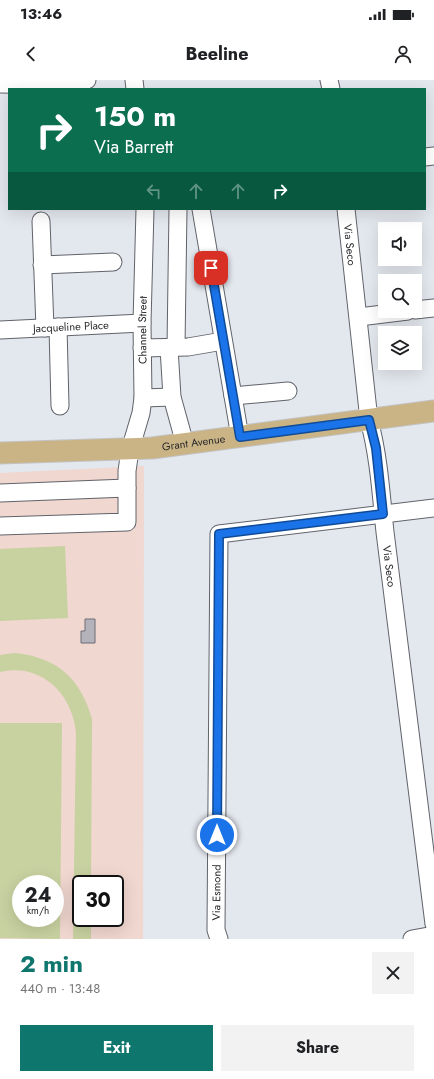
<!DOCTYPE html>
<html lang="en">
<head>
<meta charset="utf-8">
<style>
  :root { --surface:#fff; --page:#f2f2f2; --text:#202124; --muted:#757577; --accent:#0f766e }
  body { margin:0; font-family:Jost,sans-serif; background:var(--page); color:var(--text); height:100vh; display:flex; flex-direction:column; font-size:15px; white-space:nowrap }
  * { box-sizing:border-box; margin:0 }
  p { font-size:13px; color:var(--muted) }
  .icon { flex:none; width:22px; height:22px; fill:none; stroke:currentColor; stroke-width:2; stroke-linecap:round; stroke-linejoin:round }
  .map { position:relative; height:859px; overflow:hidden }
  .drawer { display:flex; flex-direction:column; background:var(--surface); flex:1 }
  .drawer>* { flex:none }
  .hud { position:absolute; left:8px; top:8px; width:418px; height:122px; border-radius:0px; box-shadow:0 4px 16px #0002; background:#0b6e4f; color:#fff; overflow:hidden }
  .controls { position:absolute; left:378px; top:142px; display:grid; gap:8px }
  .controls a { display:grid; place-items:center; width:44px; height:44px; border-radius:0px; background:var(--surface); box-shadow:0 4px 16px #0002; font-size:20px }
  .speed { position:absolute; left:12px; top:795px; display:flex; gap:8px; font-size:20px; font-weight:700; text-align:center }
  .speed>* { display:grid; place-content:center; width:52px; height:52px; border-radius:50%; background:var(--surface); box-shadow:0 4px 16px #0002; line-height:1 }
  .speed small { font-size:10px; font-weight:400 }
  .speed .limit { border:2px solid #111; border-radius:6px; background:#fff; color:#111 }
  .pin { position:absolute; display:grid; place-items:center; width:34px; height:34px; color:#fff; margin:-17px; border-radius:8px; box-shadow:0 2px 6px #0006 }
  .me { position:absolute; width:44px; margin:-22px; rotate:0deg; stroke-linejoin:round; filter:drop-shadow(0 0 3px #0008) }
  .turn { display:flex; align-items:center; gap:14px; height:84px; padding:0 20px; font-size:18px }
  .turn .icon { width:52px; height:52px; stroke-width:2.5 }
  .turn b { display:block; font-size:28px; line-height:34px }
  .lanes { display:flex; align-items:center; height:38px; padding:0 20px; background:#0003; justify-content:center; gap:20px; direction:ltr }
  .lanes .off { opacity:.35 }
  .round { display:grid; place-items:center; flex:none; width:42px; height:42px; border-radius:0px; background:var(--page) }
  .headline { display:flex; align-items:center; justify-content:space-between; height:68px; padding:0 20px }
  h1 { font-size:24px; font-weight:700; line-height:30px; color:var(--accent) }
  .primary-button { display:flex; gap:8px; margin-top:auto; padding:8px 20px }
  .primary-button a { flex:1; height:46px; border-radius:0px; background:var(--accent); color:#fff; font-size:16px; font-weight:700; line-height:46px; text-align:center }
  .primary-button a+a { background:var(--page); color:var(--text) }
  .status { display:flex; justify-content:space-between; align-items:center; height:28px; padding:0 20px; background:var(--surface); direction:ltr }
  .status svg { height:11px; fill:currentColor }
  header { display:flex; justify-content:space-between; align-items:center; height:52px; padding:0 20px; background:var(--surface); font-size:18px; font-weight:700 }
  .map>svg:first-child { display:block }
  .education { fill:#f0d7cf; fill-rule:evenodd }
  .green { fill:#c8d1a0; fill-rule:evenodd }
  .building { fill:#b4b2ba; stroke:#6f6d74 }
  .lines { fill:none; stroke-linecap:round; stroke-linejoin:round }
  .minor-casing { stroke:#61636a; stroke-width:19 }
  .major-casing { stroke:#c3c3c4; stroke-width:23 }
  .minor { stroke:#fff; stroke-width:17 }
  .major { stroke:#cab485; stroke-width:21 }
  .route-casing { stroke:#114b97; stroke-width:10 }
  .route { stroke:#1a73e8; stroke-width:7 }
  .labels { text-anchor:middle; stroke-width:3; stroke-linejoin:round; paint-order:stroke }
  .street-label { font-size:11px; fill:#27282b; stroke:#fff }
</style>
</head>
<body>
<div class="status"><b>13:46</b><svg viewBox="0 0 49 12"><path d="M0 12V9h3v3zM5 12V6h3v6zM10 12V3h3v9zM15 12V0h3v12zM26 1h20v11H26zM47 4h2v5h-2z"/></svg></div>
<header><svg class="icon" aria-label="back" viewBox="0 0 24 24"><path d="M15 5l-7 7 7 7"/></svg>Beeline<svg class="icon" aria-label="person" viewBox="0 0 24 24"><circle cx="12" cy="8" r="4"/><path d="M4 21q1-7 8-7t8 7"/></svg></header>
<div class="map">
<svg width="434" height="859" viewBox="0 0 434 859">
  <rect width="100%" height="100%" fill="#e3e7ee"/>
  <path class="education" d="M144,386L143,859H0V393ZM21,804H55V838H21ZM81,804H115V838H81Z"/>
  <path class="green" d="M65,466L68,538L0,541V469Z
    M15,573C57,577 81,599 92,639L91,804H81V838H91V859H73L76,653C73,614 41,582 0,592V575Z
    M0,643H62L60,859L0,858ZM21,804H55V838H21Z"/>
  <path class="building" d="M85,539H95V563H81V551H85Z"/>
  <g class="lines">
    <g class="minor-casing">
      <g id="minor">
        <path d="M134,0L135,9"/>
        <path d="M329,0L331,9"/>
        <path d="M0,4L57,5L87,0"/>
        <path d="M425,77L434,76"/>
        <path d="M201,129L240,357"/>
        <path id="s1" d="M346,129L369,340C379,377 381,414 385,452L434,844"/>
        <path d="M41,141L45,248"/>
        <path d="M42,185L113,182"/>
        <path d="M415,230L434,228"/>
        <path d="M359,237L408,231"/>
        <path d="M58,247L60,326"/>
        <path id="s2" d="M0,250L142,243"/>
        <path d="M176,267L178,129"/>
        <path d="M142,268L188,267L223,261"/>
        <path d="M169,268L172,317L185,364"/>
        <path d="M233,316L288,311"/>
        <path d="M143,318L172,317"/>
        <path d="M0,413L127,408"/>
        <path id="s3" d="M0,446L127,442V391L130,370L141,333L143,318L142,243L145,129"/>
        <path id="s4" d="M219,859L216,850L219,454L434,428"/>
        <path d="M412,859L434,855"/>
      </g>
    </g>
    <g class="major-casing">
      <g id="major">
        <path id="s5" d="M0,373L152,368L434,331"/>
      </g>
    </g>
    <use href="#minor" class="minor"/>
    <use href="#major" class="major"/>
  </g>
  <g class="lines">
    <g class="route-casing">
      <path id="route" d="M211,188L240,357L369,340L376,368L383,434L219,454L217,755"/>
    </g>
    <use href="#route" class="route"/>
  </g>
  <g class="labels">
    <g class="street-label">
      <text dy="4" stroke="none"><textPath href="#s1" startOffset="36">Via Seco</textPath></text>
      <text dy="4" stroke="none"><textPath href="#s2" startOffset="71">Jacqueline Place</textPath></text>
      <text dy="4" stroke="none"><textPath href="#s3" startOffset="321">Channel Street</textPath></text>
      <text dy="4" stroke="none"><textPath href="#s5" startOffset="194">Grant Avenue</textPath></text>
      <text dy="4" stroke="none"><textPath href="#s1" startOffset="360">Via Seco</textPath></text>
      <text dy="4" stroke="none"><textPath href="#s4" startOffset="47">Via Esmond</textPath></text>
    </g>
  </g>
</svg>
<div class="controls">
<a><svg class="icon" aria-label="sound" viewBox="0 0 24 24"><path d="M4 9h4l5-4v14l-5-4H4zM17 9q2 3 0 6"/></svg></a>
<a><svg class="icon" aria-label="search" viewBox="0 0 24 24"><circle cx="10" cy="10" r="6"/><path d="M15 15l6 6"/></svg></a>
<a><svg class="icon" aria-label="layers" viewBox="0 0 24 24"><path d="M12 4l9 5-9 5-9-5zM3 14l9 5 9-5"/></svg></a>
</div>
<div class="speed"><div>24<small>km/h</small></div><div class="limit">30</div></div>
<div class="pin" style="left:211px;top:188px;background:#d93025"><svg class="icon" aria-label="arrive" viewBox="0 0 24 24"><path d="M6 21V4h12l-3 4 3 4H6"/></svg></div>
<svg class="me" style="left:217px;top:755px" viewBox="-20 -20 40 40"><circle r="17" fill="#1a73e8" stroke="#fff" stroke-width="3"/><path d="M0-11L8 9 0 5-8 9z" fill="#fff"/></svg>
<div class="hud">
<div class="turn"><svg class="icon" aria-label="right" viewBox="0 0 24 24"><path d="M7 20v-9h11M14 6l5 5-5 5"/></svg><div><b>150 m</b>Via Barrett</div></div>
<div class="lanes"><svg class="icon off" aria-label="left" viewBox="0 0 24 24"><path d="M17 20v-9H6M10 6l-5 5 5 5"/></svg><svg class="icon off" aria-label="ahead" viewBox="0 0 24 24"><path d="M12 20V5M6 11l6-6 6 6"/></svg><svg class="icon off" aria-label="ahead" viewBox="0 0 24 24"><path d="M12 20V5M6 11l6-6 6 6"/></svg><svg class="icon" aria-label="right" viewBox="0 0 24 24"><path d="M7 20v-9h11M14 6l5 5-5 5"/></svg></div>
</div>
</div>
<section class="drawer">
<div class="headline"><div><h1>2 min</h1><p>440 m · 13:48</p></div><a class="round"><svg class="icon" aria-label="close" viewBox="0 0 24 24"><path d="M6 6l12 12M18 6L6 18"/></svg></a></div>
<div class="primary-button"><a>Exit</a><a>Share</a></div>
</section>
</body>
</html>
